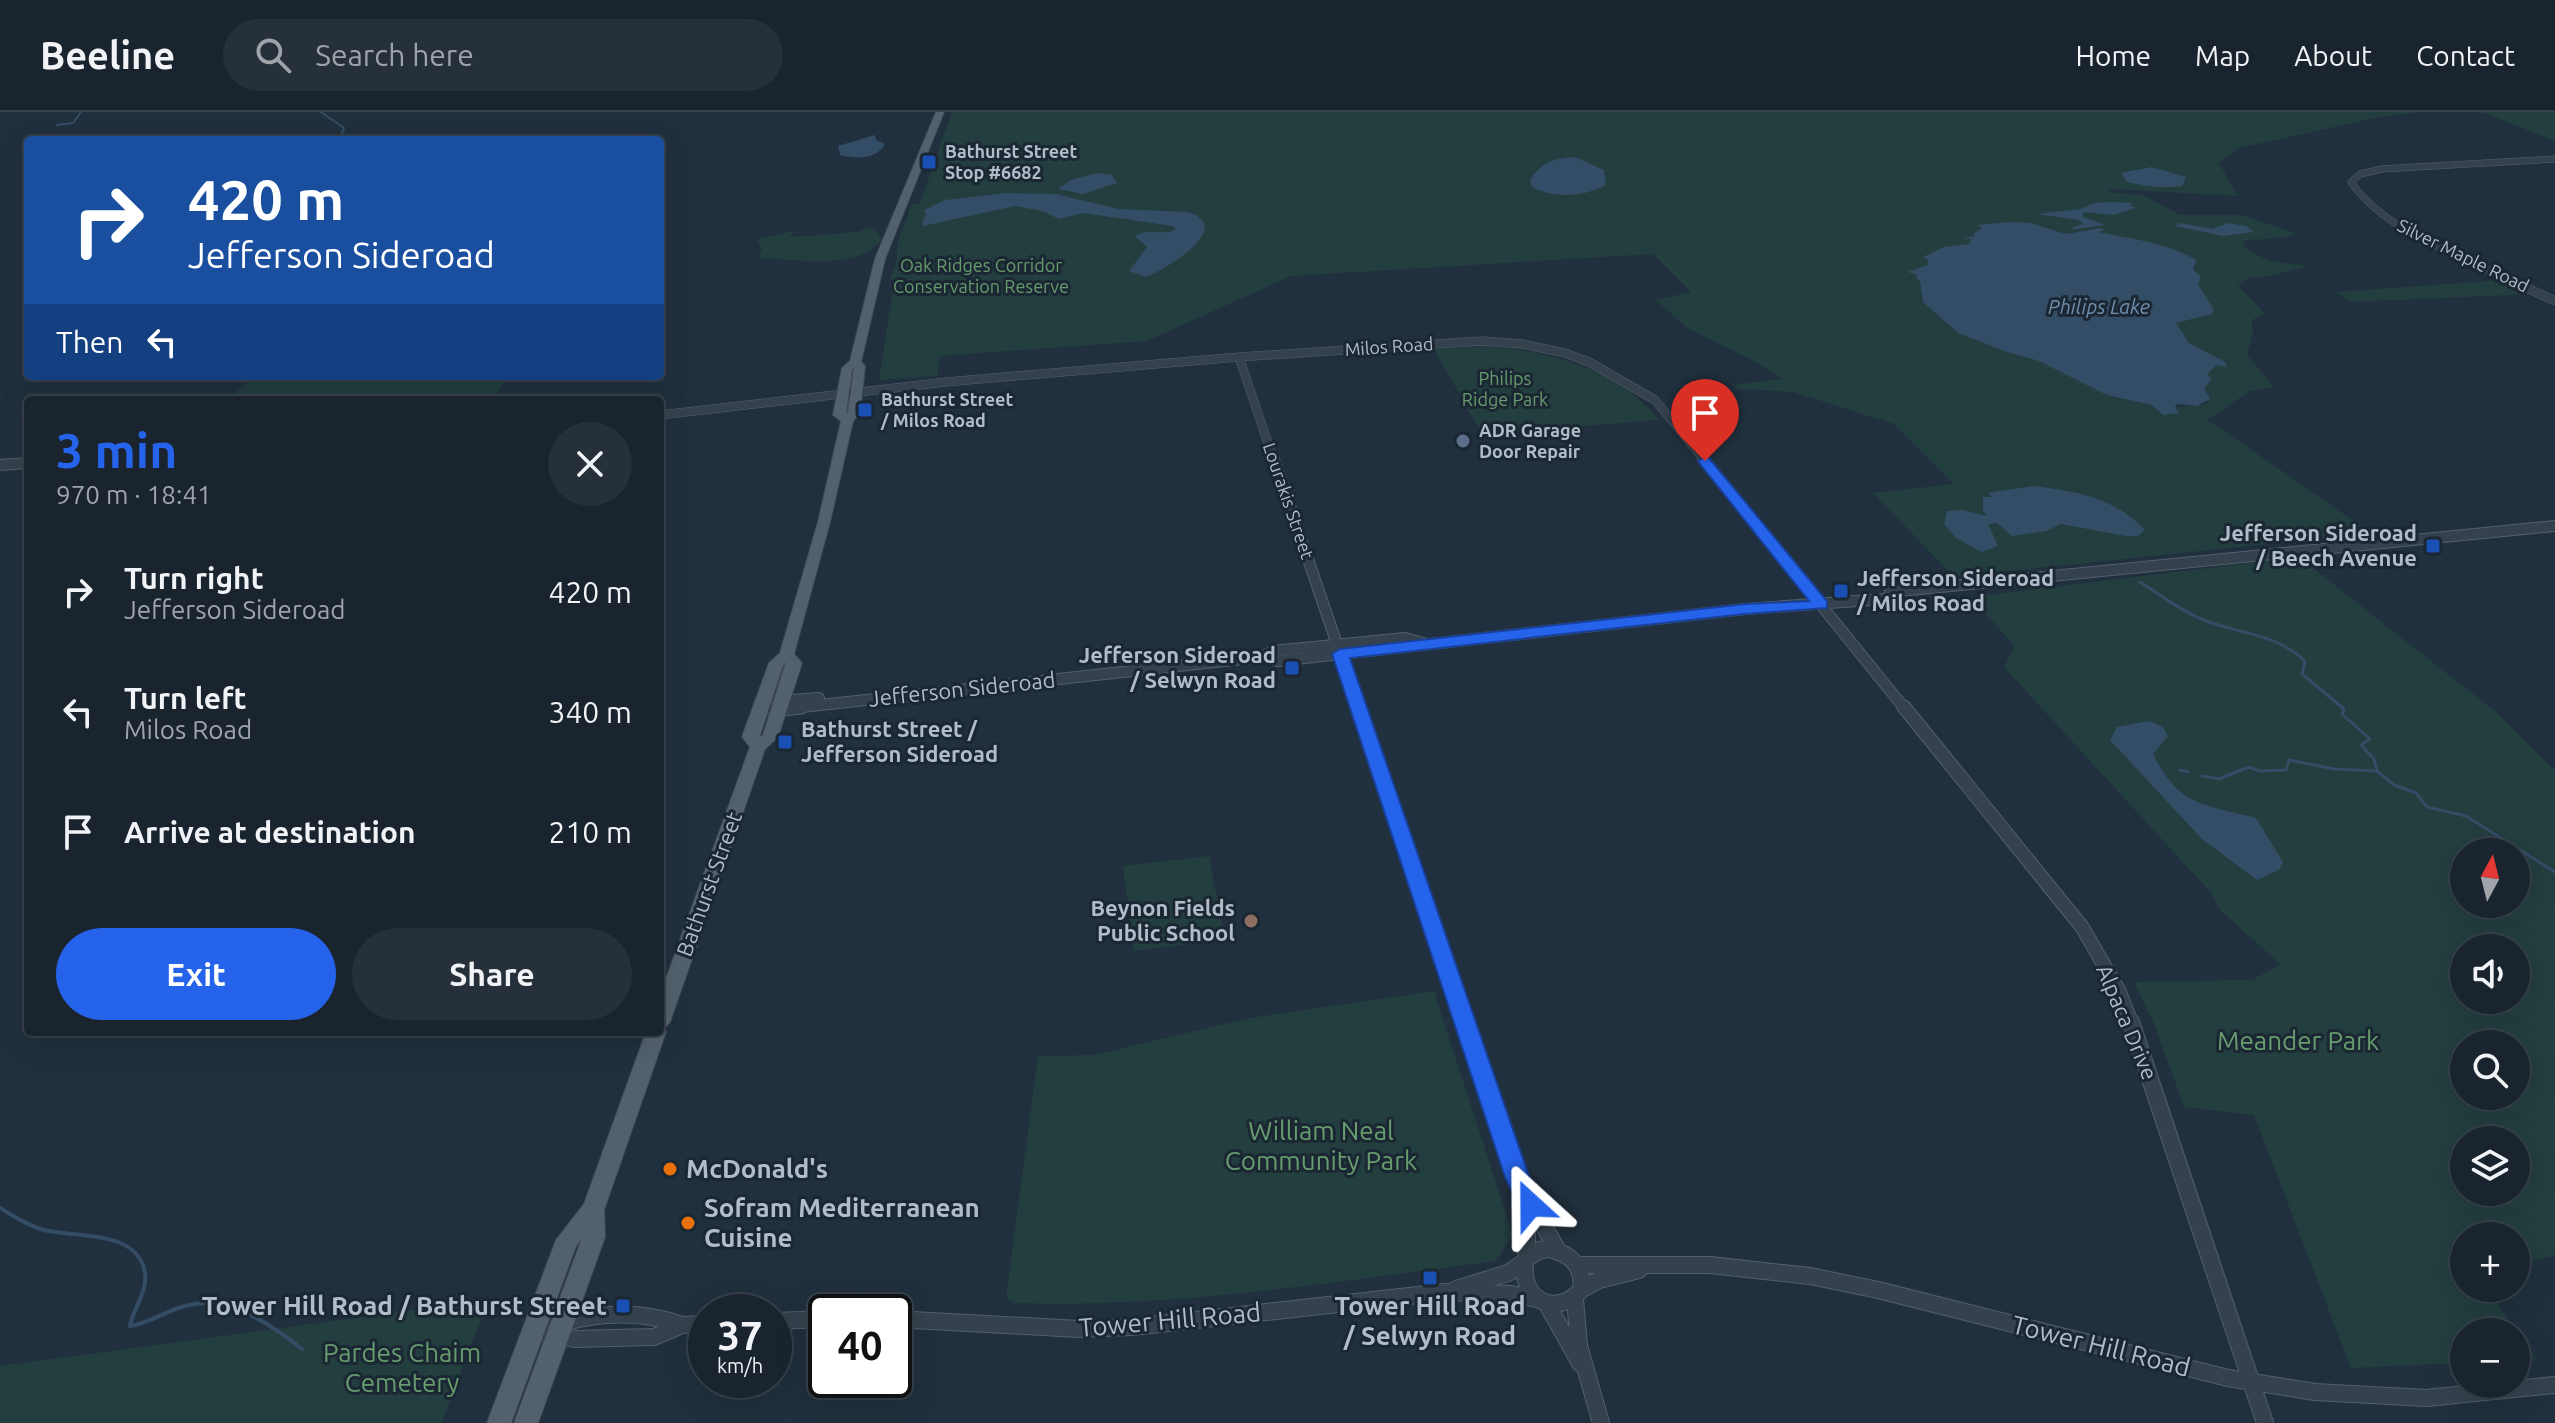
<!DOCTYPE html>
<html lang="en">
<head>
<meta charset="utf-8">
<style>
  :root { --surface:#19242e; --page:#26303a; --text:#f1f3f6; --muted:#9fa4aa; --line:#37414a; --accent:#2563eb }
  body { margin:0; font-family:Ubuntu,sans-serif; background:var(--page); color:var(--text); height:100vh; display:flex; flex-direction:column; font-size:30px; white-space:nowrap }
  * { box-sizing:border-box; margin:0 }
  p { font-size:26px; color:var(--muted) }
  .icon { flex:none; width:44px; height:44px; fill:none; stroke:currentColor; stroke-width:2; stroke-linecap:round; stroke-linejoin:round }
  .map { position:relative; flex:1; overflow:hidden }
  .drawer { position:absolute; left:24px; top:284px; width:640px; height:640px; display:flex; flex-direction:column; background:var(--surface); border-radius:8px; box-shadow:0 8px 32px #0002,0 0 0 2px var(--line) }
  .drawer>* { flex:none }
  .hud { position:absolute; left:24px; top:24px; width:640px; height:244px; border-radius:8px; box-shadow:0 8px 32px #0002,0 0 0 2px var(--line); background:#1a4fa0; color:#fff; overflow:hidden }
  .needle { width:52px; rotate:7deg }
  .tools { position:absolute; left:2450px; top:726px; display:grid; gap:16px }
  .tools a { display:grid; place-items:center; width:80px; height:80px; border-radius:50%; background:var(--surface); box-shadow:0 8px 32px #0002,0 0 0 2px var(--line); font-size:40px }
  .speed { position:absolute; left:688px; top:1182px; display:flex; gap:16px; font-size:40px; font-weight:700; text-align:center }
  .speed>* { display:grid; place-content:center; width:104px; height:104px; border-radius:50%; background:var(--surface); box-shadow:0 8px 32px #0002,0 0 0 2px var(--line); line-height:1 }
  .speed small { font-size:20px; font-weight:400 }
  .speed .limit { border:4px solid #111; border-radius:12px; background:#fff; color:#111 }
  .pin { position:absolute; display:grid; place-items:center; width:68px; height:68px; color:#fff; margin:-82px -34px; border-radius:50% 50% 50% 0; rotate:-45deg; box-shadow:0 0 8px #0007 }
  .pin .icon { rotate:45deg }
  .me { position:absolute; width:88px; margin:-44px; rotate:336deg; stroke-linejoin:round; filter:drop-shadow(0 0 6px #0008) }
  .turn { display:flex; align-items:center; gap:28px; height:168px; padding:0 32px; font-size:36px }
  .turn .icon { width:104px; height:104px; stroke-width:2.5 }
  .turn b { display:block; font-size:56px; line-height:68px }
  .then { display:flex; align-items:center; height:76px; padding:0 32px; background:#0003; gap:16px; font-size:30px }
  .round { display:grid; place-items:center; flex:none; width:84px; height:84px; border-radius:42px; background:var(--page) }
  .summary { display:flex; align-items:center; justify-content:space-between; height:136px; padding:0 32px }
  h1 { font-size:48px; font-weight:700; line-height:60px; color:var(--accent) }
  .action { display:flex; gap:16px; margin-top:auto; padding:16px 32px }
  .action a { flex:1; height:92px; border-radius:48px; background:var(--accent); color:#fff; font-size:32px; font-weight:700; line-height:92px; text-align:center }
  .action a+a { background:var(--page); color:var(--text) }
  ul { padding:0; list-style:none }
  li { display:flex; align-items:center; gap:24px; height:120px; padding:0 32px }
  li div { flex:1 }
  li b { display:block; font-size:30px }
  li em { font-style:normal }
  header { display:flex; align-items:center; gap:48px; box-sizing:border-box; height:112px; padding:0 40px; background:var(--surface); border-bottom:2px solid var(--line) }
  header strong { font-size:38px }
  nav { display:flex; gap:44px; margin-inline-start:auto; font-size:28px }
  .search { width:560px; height:72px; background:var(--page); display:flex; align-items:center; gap:20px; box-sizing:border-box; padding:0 28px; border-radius:44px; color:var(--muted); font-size:30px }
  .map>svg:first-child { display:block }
  .green { fill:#233e3f; fill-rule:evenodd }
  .water { fill:#344d66 }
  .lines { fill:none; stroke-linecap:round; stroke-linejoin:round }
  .stream-far2 { stroke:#344d66; stroke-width:2 }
  .stream-far1 { stroke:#344d66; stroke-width:3 }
  .stream { stroke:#344d66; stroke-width:4 }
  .minor-far4-casing { stroke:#545f6c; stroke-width:7 }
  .minor-far3-casing { stroke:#545f6c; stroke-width:9 }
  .minor-far2-casing { stroke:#545f6c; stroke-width:12 }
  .minor-far1-casing { stroke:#545f6c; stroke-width:15 }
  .minor-casing { stroke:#545f6c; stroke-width:18 }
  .major-casing { stroke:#3f4b57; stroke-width:2 }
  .minor-far4 { stroke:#35424e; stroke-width:6 }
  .minor-far3 { stroke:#35424e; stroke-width:8 }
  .minor-far2 { stroke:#35424e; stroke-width:10 }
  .minor-far1 { stroke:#35424e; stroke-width:13 }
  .minor { stroke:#35424e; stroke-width:16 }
  .major { fill:#53616e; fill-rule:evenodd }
  .route { fill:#2563eb; stroke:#184099; stroke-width:2 }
  .transit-dot { fill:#1a4fb4; stroke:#1b2733; stroke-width:3 }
  .service-dot { fill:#5c6f8a; stroke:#1b2733; stroke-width:3 }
  .education-dot { fill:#8d6e63; stroke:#1b2733; stroke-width:3 }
  .food-dot { fill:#e8710a; stroke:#1b2733; stroke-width:3 }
  .labels { text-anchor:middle; stroke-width:6; stroke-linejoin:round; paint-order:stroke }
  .far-poi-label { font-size:18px; font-weight:bold; fill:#b1bcc9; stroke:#1b2733; text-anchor:start }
  .far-street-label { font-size:18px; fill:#b1bcc9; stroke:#1b2733 }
  .far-park-label { font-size:18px; fill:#669c6e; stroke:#1b2733 }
  .far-water-label { font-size:20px; font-style:italic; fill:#6f90af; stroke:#1b2733 }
  .poi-label { font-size:22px; font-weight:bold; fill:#b1bcc9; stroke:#1b2733; text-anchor:end }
  .street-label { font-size:22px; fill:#b1bcc9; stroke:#1b2733 }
  .near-park-label { font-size:26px; fill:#669c6e; stroke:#1b2733 }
  .near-poi-label { font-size:26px; font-weight:bold; fill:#b1bcc9; stroke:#1b2733; text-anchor:start }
  .near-street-label { font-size:26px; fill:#b1bcc9; stroke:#1b2733 }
</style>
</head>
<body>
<header>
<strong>Beeline</strong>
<div class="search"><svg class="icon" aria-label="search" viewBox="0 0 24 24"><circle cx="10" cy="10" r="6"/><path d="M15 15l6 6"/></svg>Search here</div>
<nav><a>Home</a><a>Map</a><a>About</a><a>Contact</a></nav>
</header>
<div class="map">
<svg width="2555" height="1311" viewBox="0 0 2555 1311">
  <rect width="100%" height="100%" fill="#21303e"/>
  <path class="green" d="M952,0H2423L2384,4L2239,36L2219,51L2238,84L2111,77L2107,80L2143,83L2180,103H2242L2295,121L2289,125L2243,129L2245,136L2269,149L2309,154L2265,165H2249L2238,174L2265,202L2252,208L2253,222L2247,243L2274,275L2250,279L2205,310L2213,311L2371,421L1954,465L1873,381L1954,372L1894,312L1793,280L1737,277L1734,273L1783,267L1754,249L1687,216L1656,188L1691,180L1653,142L1291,164L1147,229L940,244L937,264L879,268L894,169L890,166L896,152L898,128L912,92L920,91ZM2071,120L2129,126L2197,268L2206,279L2209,291C2147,306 2103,276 2050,253C2017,239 1985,226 1951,216L1942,202L1921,185L1927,166L1976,129L2066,123Z
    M2474,0H2555V29L2484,1Z
    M868,116L874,117L882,127C859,160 795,147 759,146L762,137L757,127L794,119L790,125L858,120Z
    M2503,168L2532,182L2350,190L2336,180Z
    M1483,234C1547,237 1617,257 1659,308L1482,322L1434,237Z
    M257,264H509L492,288H225Z
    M2299,445L2496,600L2555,658V1144L2516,1152V1124H2464V1176H2486L2536,1247L2516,1248V1220H2464V1251L2351,1256L2254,1003L2184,995L2154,912L2134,870L2252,868L2280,852L2218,796L2212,782L2004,555L2015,534L1970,485ZM2464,740H2516V792H2464ZM2464,836H2516V888H2464ZM2464,932H2516V984H2464ZM2464,1028H2516V1080H2464Z
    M1209,744L1225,827L1134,839L1123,754Z
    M1434,879L1513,1124L1495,1149C1336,1170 1174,1196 1013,1191L1006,1185L1038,944L1095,943L1249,906Z
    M488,1188L442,1311H0V1254Z"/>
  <path class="water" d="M875,23L876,28L885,32C876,48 857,47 840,43L838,34Z
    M1575,45L1604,58L1606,73C1583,85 1555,87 1532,75L1530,69C1540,50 1555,46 1575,45Z
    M2152,55L2186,65L2182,74C2164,77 2144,74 2127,70L2121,61Z
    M1097,61L1112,63L1117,71L1083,82L1058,77L1071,68Z
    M1005,81L1056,82L1118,97L1188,100C1237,115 1164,159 1145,165L1129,159L1147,135L1135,124C1148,115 1164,125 1176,117L1173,114L1083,101L1059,107L1043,99L1015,94L923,114L922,111L926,103L924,98L945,88Z
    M2110,90L2132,91L2130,93L2136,96L2113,103L2083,100V105L2105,113L2076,117L2071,116L2083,112L2079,108L2036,102L2081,97L2095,91Z
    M2010,110L2031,111L2065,122L2102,116L2104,118L2098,120C2132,127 2165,130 2196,148L2193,158L2201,164L2198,172L2214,198L2212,202L2176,211L2189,231L2225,250L2227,255L2217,253L2207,262L2212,267L2204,276L2210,287L2197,294L2177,292L2175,295L2179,301L2163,303L2152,293L2107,283L2039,249L2007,240L1958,221L1923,190L1920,169L1915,165L1918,163L1908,160L1927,153L1928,148L1923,145L1944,135L1969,132L1971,127L1963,126L1975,124L1974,121L1982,116L1977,113Z
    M2180,111L2212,117L2228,111L2246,114L2254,120L2223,124L2175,114Z
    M2034,374C2075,379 2116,386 2145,418L2138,424H2126L2061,412L2046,419L2012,424L1997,411L1988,412L1998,434L1982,440L1956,426L1944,412L1947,399L1962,398L1987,404L1983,398V385H1993L1987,381Z
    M2150,609L2163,615L2168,624L2153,642C2181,696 2201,691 2256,706L2283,750L2279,758L2257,768L2202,727L2110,628L2117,615Z"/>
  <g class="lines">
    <path class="stream-far2" d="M321,0L344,16L339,28
      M57,13L73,11L81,0"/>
    <path class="stream-far1" d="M2140,470C2161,483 2182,500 2206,509C2241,522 2277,522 2305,549L2302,562L2344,597L2342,602L2370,627L2361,633L2374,647L2377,659
      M2180,658L2188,660
      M2202,664L2219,667L2249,655L2259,659L2286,658L2289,648L2334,657L2377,659L2394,673L2416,681L2427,695L2466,704L2555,760"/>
    <path class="stream" d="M0,1096C14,1104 28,1114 44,1118C76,1126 138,1117 145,1161C148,1179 133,1197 130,1214C151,1211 168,1197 189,1193C230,1184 272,1213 302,1237"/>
    <g class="minor-far4-casing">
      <path id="minor-far4" d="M2480,154C2435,133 2380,112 2351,70L2360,62L2382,57L2555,47"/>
    </g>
    <g class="minor-far3-casing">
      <path id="minor-far3" d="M2475,152L2555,189
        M1239,245L1274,349
        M660,303L946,270L1239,245L1482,229L1522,232L1565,241L1589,250L1655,288L1705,349"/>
    </g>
    <g class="minor-far2-casing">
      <path id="minor-far2" d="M1274,347L1359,597
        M1703,347L1905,597
        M0,353L28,351
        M1890,480L2555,414
        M1261,545L1273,539L1405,526L1423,531
        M777,589L819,586
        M783,597L1261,545L1278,549L1745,497L1884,487L1898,481"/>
    </g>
    <g class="minor-far1-casing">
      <path id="minor-far1" d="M1358,595L1466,912
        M1904,595L2082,815L2119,879L2132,912
        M774,598L801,595"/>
    </g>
    <g class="minor-casing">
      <path id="minor" d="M1465,910C1488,977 1535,1077 1526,1147
        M2131,910L2265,1311
        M1524,1079L1558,1139
        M1549,1137C1571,1142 1584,1154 1581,1178C1554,1208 1517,1185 1526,1147L1540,1138Z
        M1578,1153H1710L1810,1164L1878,1178L2228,1266L2315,1280L2426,1286L2555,1273
        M1456,1177L1508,1161L1523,1151
        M1581,1178L1599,1168L1639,1158
        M1575,1187L1579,1234L1601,1311
        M1547,1192L1580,1251
        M894,1207L1079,1217L1133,1215L1445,1180L1511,1182L1537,1187
        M774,1209L826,1207
        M561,1211C602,1200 642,1198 682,1213
        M534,1219L575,1227L654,1225L682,1213L706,1212"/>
    </g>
    <g class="major-casing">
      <path id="major" d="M936,0H944L885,147L861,250L865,254L860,301L853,309L830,410L794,542L802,551L778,625L765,637L670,910L664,916L666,920L604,1098L605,1125L538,1311H514L582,1126L576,1134L511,1311H487L556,1128L584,1092L646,920H660V883L750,635L742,625L769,551L780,541L818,410L841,309L833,303L842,256L850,249L875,147ZM854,256L848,300L846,302L852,257ZM786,550L763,623L759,626L783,553Z"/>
    </g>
    <use href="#minor-far4" class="minor-far4"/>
    <use href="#minor-far3" class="minor-far3"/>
    <use href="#minor-far2" class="minor-far2"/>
    <use href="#minor-far1" class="minor-far1"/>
    <use href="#minor" class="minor"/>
    <use href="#major" class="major"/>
  </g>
  <path class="route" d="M1705,345L1709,346L1827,489V496L1745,502L1350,546L1529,1064L1544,1093L1540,1101L1531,1104L1522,1101L1505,1065L1332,542L1340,537L1745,492L1809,489L1700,352L1698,349Z"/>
  <g class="transit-dot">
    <rect x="921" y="42" width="16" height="16" rx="4"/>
    <rect x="857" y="290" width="16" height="16" rx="4"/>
    <rect x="2425" y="426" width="16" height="16" rx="4"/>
    <rect x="1833" y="471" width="16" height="16" rx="4"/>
    <rect x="1284" y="548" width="16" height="16" rx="4"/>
    <rect x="777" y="622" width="16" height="16" rx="4"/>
    <rect x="1422" y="1158" width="16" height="16" rx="4"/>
    <rect x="615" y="1186" width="16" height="16" rx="4"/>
  </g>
  <circle class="service-dot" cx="1463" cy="329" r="8"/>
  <circle class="education-dot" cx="1251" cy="809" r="8"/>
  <g class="food-dot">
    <circle cx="670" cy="1057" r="8"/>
    <circle cx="688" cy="1111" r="8"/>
  </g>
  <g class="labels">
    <g class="far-poi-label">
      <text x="945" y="46">Bathurst Street<tspan x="945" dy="21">Stop #6682</tspan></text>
      <text x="881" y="294">Bathurst Street<tspan x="881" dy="21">/ Milos Road</tspan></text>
      <text x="1479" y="325">ADR Garage<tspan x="1479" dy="21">Door Repair</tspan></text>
    </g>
    <g class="far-street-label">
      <text transform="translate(2463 144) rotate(26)" y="6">Silver Maple Road</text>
      <text transform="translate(1389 235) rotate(-4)" y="6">Milos Road</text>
      <text transform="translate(1288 389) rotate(71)" y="6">Lourakis Street</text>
    </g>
    <g class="far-park-label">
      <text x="981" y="160">Oak Ridges Corridor<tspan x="981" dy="21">Conservation Reserve</tspan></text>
      <text x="1505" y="273">Philips<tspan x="1505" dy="21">Ridge Park</tspan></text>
    </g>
    <g class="far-water-label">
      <text x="2099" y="202">Philips Lake</text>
    </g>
    <g class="poi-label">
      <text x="2417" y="429">Jefferson Sideroad<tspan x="2417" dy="25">/ Beech Avenue</tspan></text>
      <text x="1857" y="474" text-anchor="start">Jefferson Sideroad<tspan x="1857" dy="25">/ Milos Road</tspan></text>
      <text x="1276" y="551">Jefferson Sideroad<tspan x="1276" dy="25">/ Selwyn Road</tspan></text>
      <text x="801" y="625" text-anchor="start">Bathurst Street /<tspan x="801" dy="25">Jefferson Sideroad</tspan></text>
      <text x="1235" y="804">Beynon Fields<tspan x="1235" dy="25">Public School</tspan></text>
    </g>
    <g class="street-label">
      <text transform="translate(962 577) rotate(-6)" y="8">Jefferson Sideroad</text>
      <text transform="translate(709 772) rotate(-70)" y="8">Bathurst Street</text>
      <text transform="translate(2127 910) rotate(67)" y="8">Alpaca Drive</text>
    </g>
    <g class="near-park-label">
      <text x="2298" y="938">Meander Park</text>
      <text x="1321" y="1028">William Neal<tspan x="1321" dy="30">Community Park</tspan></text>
      <text x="402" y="1250">Pardes Chaim<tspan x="402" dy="30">Cemetery</tspan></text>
    </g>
    <g class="near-poi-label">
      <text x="686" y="1066">McDonald's</text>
      <text x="704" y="1105">Sofram Mediterranean<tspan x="704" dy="30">Cuisine</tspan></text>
      <text x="607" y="1203" text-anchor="end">Tower Hill Road / Bathurst Street</text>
      <text x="1430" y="1203" text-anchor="middle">Tower Hill Road<tspan x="1430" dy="30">/ Selwyn Road</tspan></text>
    </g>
    <g class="near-street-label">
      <text transform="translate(1170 1208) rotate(-5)" y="9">Tower Hill Road</text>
      <text transform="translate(2101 1234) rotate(14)" y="9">Tower Hill Road</text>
    </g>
  </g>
</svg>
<div class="tools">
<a><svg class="needle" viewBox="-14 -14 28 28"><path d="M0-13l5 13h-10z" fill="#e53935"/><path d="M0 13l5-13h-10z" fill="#9fa4aa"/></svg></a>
<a><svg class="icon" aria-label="sound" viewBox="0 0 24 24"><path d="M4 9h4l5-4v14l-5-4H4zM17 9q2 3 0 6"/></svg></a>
<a><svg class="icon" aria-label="search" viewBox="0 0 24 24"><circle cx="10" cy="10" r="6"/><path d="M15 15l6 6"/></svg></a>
<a><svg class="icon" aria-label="layers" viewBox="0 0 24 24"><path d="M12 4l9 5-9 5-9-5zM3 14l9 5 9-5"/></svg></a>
<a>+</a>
<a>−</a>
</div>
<div class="speed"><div>37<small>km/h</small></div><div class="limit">40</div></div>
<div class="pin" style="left:1705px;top:349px;background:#d93025"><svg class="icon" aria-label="arrive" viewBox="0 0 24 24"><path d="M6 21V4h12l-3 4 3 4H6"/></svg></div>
<svg class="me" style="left:1531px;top:1093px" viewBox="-20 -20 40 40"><path d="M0-17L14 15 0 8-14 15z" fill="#2563eb" stroke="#fff" stroke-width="4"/></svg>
<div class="hud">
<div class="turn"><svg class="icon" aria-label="right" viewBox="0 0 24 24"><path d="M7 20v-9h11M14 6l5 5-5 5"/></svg><div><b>420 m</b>Jefferson Sideroad</div></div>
<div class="then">Then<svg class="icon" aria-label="left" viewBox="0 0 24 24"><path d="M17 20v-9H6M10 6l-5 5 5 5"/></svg></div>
</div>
<section class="drawer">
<div class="summary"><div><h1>3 min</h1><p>970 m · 18:41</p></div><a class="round"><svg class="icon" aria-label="close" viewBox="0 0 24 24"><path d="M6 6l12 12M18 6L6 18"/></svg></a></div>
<ul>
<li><svg class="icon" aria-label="right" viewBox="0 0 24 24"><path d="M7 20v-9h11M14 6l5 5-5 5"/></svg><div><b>Turn right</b><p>Jefferson Sideroad</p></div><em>420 m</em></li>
<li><svg class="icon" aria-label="left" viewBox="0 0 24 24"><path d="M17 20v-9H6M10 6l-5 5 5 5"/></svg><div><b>Turn left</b><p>Milos Road</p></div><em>340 m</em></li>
<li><svg class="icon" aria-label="arrive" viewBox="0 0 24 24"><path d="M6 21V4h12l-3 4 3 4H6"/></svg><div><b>Arrive at destination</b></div><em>210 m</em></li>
</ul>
<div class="action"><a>Exit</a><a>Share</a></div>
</section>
</div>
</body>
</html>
